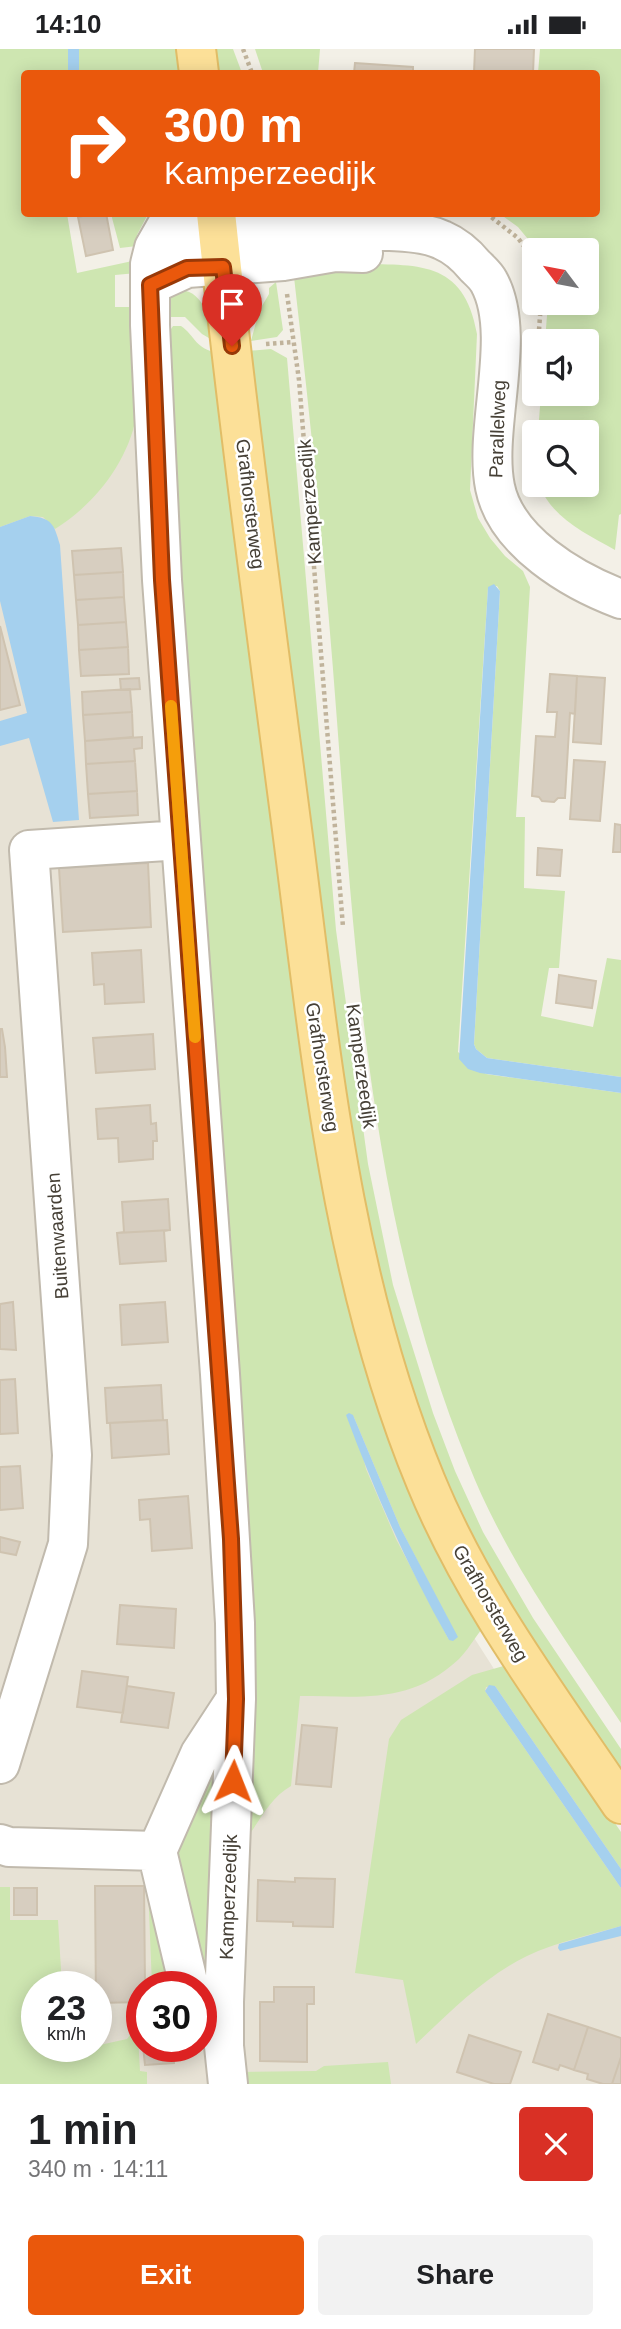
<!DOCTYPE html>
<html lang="en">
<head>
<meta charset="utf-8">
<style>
  :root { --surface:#fff; --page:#f2f2f2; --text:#202124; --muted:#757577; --accent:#ea580c }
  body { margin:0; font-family:Arial,sans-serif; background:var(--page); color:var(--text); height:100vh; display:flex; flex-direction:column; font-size:26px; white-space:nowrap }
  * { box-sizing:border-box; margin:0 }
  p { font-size:23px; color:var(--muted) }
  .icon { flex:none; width:38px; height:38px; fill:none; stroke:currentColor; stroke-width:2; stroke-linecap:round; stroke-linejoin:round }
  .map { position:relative; height:2035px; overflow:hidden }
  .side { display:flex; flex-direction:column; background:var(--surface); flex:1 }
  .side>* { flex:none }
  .banner { position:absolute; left:21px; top:21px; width:579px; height:147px; border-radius:7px; box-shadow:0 4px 18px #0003; background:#ea580c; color:#fff; overflow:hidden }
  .needle { width:46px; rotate:302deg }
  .fabs { position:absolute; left:522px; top:189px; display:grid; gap:14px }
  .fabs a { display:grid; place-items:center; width:77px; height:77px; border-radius:7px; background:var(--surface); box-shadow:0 4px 18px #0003; font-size:35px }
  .speed { position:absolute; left:21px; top:1922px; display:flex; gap:14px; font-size:35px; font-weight:700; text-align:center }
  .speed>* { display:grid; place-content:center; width:91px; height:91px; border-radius:50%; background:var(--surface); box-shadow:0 4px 18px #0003; line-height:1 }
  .speed small { font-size:18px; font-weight:400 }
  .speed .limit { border:10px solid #d22; background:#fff; color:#111 }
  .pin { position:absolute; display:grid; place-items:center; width:60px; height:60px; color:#fff; margin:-72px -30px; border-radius:50% 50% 50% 0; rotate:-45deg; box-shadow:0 0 7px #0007 }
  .pin .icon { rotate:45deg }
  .me { position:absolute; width:77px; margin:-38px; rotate:2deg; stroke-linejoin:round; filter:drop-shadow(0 0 5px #0008) }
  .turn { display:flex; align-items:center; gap:24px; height:147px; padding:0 28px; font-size:32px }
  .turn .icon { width:91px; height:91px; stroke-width:2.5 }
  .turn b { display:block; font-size:49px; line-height:60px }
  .round { display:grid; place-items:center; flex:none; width:74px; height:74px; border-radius:7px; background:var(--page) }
  .headline { display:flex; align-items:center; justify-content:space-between; height:119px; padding:0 28px }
  h1 { font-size:42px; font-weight:700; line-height:52px }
  .button { display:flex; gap:14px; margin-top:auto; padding:14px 28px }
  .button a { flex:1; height:80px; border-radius:7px; background:var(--accent); color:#fff; font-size:28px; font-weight:700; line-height:80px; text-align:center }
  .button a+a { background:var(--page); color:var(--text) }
  .status { display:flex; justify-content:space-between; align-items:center; height:49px; padding:0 35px; background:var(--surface); direction:ltr }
  .status svg { height:19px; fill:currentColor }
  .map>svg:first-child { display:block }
  .residential { fill:#e7e2d5; fill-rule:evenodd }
  .green { fill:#cee6b1; fill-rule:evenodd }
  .water { fill:#a5d0ee }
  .building { fill:#d7cec0; stroke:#cfc3b0; stroke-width:2 }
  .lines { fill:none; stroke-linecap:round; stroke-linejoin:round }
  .minor-casing { stroke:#c1baad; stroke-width:42 }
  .major-casing { stroke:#e1bd67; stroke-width:42 }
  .path { stroke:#c0b39b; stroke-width:4.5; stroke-dasharray:3.5 3.5; stroke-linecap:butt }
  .minor { stroke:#fff; stroke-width:38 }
  .major { stroke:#fce098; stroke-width:38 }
  .route-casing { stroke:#983908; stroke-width:18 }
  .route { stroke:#ea580c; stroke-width:12 }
  .slow { stroke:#f59e0b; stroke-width:12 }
  .labels { text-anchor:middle; stroke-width:5; stroke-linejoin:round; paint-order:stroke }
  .street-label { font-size:19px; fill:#464036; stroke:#fff }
</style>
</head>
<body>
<div class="status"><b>14:10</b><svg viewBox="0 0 49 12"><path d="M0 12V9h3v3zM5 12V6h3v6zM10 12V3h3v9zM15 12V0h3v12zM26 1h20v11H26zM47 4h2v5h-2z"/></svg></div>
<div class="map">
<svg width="621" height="2035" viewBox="0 0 621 2035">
  <rect width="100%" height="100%" fill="#f3f0e7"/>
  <path class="residential" d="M180,373L350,1317L450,1551L621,1819V2035H0V398ZM37,1937H96V1997H37ZM142,1937H201V1997H142Z"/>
  <path class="green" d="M0,0H68V24H24V164L67,165L77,224L137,211V224L115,226V258H138L136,369C127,414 94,456 55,480L43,468L30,467L0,478Z
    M79,0H180L183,24H79Z
    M214,0H233L242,24H217Z
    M255,0H320L318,24H263Z
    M540,0H621V465L619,466L615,501C585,484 553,470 539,436H586V383H538L541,345H586V292H545L548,254H586V201H537L518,178L500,165L597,164V24H538Z
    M111,165H148L137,186V197L120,199Z
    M354,215C417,216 464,210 477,285L470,441L478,469L490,489L505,507L523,522L530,538L516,768H525L524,839L565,842L559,919H549L541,967L593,978L607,909L621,911V1028L487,1009L476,1000L474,995L500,542L497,537L488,539L458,1003L486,1025L621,1044V1674C565,1590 505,1508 468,1414C372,1178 356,923 337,672C326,523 311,375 294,228Z
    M276,233L283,281L277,288L251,292L259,262L269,245V239Z
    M181,241C205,243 210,273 214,292L202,285L185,268H168L165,262L171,248Z
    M173,277H181C195,287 194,297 213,303L322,1127L341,1227L378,1355L482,1580C474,1590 467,1602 459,1610C410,1656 361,1647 300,1647L291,1737C268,1750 259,1775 242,1795L167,286ZM353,1366L400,1478L428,1532L449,1591L396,1490L366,1420Z
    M271,300L287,309L336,881L368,1115L393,1236L433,1364L455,1422L483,1483L533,1569L621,1700V1727L489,1524L432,1404L388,1274L338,1020L247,302Z
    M507,1616L621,1783V1820L495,1637L486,1638L485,1642L621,1839V1877C590,1886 556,1893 527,1907C484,1928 450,1963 416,1995L403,1931L355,1924L389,1690L401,1671L472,1626Z
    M216,1694L206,1956L201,1944L169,1807Z
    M148,1837L173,1937H152Z
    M0,1838H10V1871H58L62,1937H37V1997H67L68,2003L127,1990L142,1970V1986L138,1987L140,2022L147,2023V2035H0Z
    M388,2013L391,2035H237L236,2023L316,2022L324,2017Z"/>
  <path class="water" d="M68,0H79V24H68Z
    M30,467C52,469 54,475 60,496L79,771L53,773L29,689L0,697V672L27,664L0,552V478Z
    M494,535L500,542L474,995L476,1000L487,1009L621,1028V1044L480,1024L468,1020L459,1010L488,538Z
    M349,1364L353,1366L400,1478L458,1588L453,1592L449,1591C408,1519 375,1444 346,1366Z
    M489,1636L495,1637L621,1820V1839L485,1642Z
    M621,1877V1887L560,1902L558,1899L559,1895L566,1893Z"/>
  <path class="building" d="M475,0H534L533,24H474Z
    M355,14L413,18V24H354Z
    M97,164H106L113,201L86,207L78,168Z
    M121,499L123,523L74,526L72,502Z
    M123,523L124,548L76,551L74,526Z
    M124,548L126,573L78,576L76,551Z
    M126,573L128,598L79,601L78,576Z
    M0,577L20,656L0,661Z
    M128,598L129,625L81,627L79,601Z
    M550,625L577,627L575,665L570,664L565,749H558L554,753L542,752L539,748L532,747L536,687L555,688L557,663H547Z
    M577,627L605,629L601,695L573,693Z
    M139,629L140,640L121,641L120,630Z
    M130,640L132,663L83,666L82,643Z
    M132,663L133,688L85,692L83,666Z
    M142,688V699L134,700L135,712L86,715L85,692Z
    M574,711L605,713L600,772L570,770Z
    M135,712L137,742L88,745L86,715Z
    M137,742L138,766L90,769L88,745Z
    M615,775L621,776V803H613Z
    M538,799L562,801L560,827L537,826Z
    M148,814L151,878L63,883L59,819Z
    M141,901L144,953L105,955L104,935L94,936L92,904Z
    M559,926L596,932L592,959L556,954Z
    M0,980H2L5,998L7,1028H0Z
    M153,985L155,1020L96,1024L93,989Z
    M150,1056L151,1075L156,1074L157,1092H153V1110L119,1113L118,1089L98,1090L96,1060Z
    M168,1150L170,1181L117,1184L124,1183L122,1153Z
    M170,1181L164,1182L166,1212L120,1215L117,1184Z
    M13,1253L16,1301L0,1300V1255Z
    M165,1253L168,1293L122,1296L120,1256Z
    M15,1330L18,1384L0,1385V1331Z
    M161,1336L163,1371L107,1374L105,1339Z
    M167,1371L169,1405L112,1409L110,1374Z
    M20,1417L23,1459L0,1461V1418Z
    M188,1447L192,1499L152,1502L150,1470L140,1471L139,1451Z
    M0,1488L20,1493L16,1506L0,1503Z
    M120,1556L176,1560L174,1599L117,1595Z
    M82,1622L128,1628L123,1664L77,1658Z
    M127,1637L174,1644L168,1679L121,1673Z
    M302,1676L337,1679L331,1738L296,1735Z
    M295,1829L335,1830L333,1878L293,1877V1873L257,1872L258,1831L295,1833Z
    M95,1837H144L145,1937H142V1953L96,1954Z
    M14,1839H37V1866H14Z
    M274,1938H314V1955H307V2013L260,2012V1953H274Z
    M548,1965L588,1978L574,2021L560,2016L558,2021L533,2013Z
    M588,1978L621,1989V2008L612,2035H603L587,2030L588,2025L574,2021Z
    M469,1986L521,2003L510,2035H494L457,2023Z
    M143,1997H173L174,2014L145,2016Z
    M621,2008V2035H612Z"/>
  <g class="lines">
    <g class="minor-casing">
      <path id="minor" d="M174,164L154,199L150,215V276L162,531L220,1325L235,1574L236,1650L224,1953V1997L228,2035
        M154,199C202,171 273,179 326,181C358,183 415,178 442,191C456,197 466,206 475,217C480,222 486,227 489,233C518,286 483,379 495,438C506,493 573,532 621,550
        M150,236L187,219L283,212L335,203L363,204
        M0,1715L68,1495L72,1406L29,801L181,791
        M0,1795L9,1798L157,1802
        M189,1937L157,1802L200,1705L236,1650"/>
    </g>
    <g class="major-casing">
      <path id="major" d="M196,0L199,24
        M216,164C238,373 266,580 293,788C321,1006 341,1228 426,1433C474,1550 551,1651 621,1755"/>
    </g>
    <path class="path" d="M243,0L252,24
      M486,164L518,189L534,211
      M287,245L299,331L343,878
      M539,281L541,254
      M266,295L293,293
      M356,976L365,1041"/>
    <use href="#minor" class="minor"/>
    <use href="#major" class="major"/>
  </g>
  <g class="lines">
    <g class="route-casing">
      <path id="route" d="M232,297L223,218L187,219L150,236L162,531L231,1490L236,1650L233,1732"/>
    </g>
    <use href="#route" class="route"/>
    <path class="slow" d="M171,657L195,988"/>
  </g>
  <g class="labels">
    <g class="street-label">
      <text transform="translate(497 380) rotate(-88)" y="7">Parallelweg</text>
      <text transform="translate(309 453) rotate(-95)" y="7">Kamperzeedijk</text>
      <text transform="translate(251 455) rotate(83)" y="7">Grafhorsterweg</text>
      <text transform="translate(362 1017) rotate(82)" y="7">Kamperzeedijk</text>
      <text transform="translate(323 1018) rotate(81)" y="7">Grafhorsterweg</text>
      <text transform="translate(57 1187) rotate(-94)" y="7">Buitenwaarden</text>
      <text transform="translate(491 1554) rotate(60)" y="7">Grafhorsterweg</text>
      <text transform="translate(228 1848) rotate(-88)" y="7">Kamperzeedijk</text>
    </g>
  </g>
</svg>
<div class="fabs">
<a><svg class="needle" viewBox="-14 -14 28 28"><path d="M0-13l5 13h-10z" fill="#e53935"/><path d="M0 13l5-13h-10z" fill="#757577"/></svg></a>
<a><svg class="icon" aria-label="sound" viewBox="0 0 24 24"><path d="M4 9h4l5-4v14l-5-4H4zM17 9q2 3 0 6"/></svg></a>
<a><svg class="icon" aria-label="search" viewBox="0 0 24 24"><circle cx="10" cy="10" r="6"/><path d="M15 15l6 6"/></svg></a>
</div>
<div class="speed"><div>23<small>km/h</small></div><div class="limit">30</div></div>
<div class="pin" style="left:232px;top:297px;background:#d93025"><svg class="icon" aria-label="arrive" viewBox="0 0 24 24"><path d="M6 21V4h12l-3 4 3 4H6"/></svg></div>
<svg class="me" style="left:233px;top:1732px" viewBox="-20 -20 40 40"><path d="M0-17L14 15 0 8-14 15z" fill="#ea580c" stroke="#fff" stroke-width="4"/></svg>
<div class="banner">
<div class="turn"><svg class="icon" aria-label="right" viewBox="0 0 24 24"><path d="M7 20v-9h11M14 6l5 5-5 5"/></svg><div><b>300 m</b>Kamperzeedijk</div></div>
</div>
</div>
<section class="side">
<div class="headline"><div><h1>1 min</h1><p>340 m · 14:11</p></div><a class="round" style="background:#d93025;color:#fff"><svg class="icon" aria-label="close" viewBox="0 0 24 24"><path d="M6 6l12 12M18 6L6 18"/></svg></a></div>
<div class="button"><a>Exit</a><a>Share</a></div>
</section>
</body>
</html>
